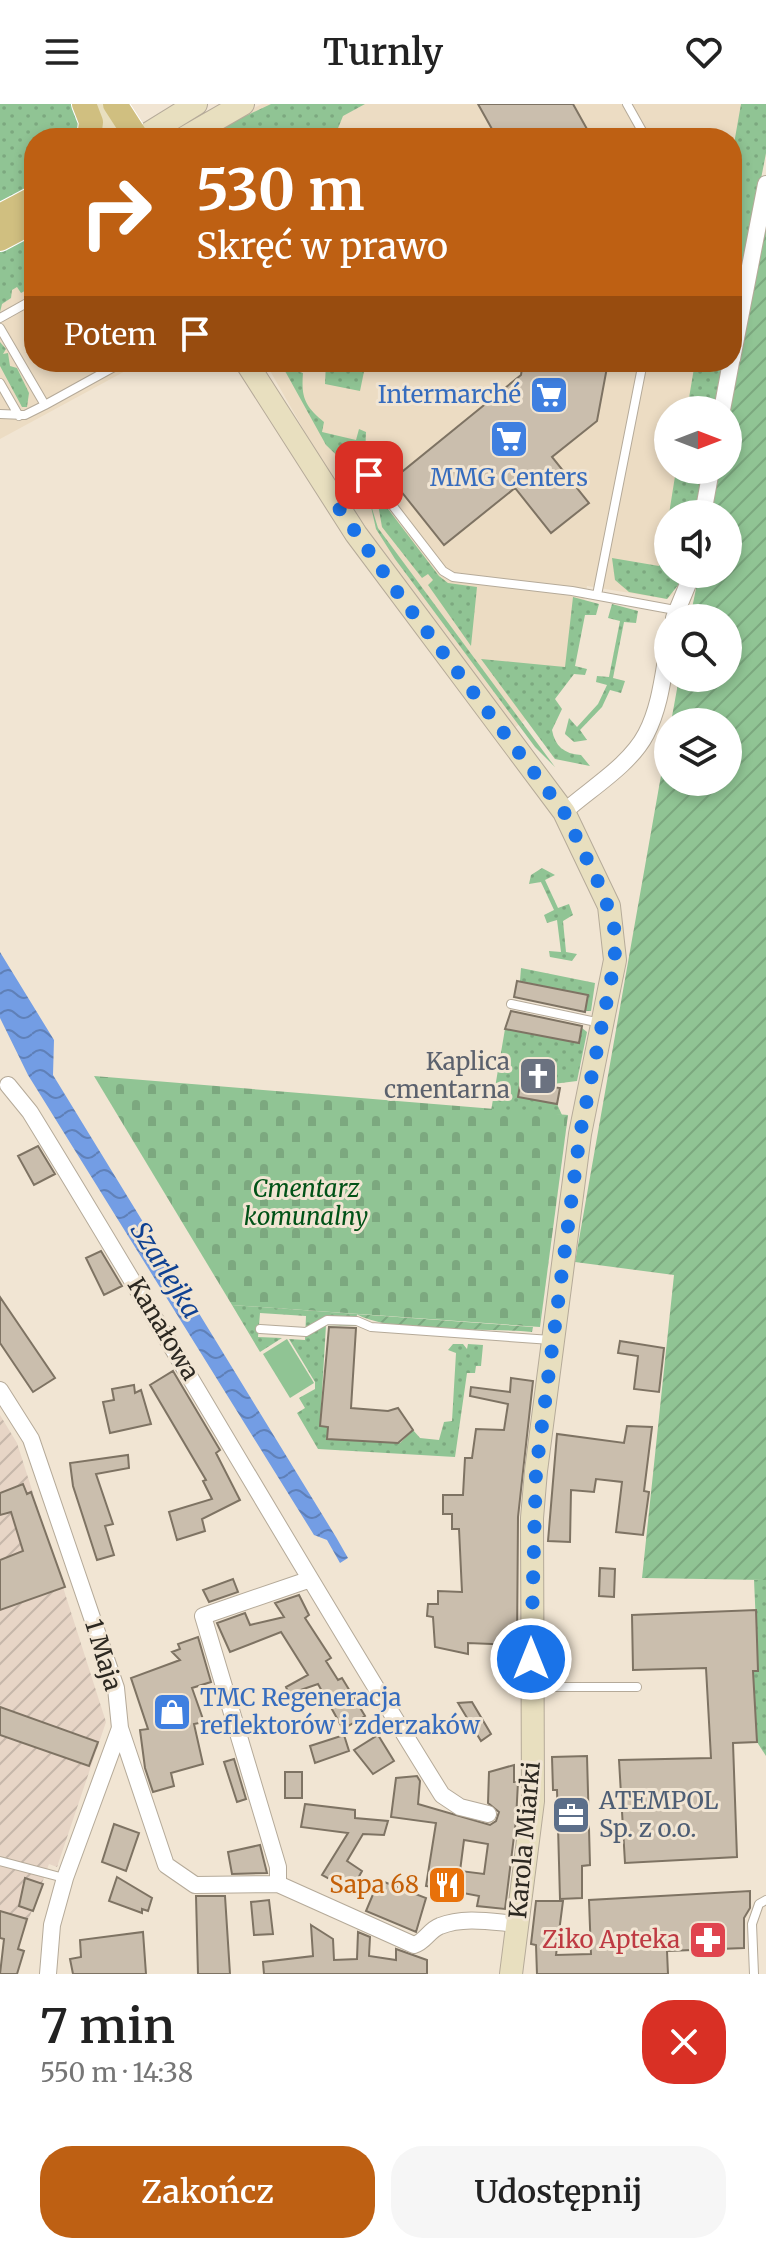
<!DOCTYPE html>
<html lang="pl">
<head>
<meta charset="utf-8">
<style>
  :root { --surface:#fff; --page:#f6f6f6; --text:#222; --muted:#767676; --accent:#be6013 }
  body { margin:0; font-family:Merriweather,serif; background:var(--page); color:var(--text); height:100vh; display:flex; flex-direction:column; font-size:30px; white-space:nowrap }
  * { box-sizing:border-box; margin:0 }
  p { font-size:26px; color:var(--muted) }
  .icon { flex:none; width:44px; height:44px; fill:none; stroke:currentColor; stroke-width:2; stroke-linecap:round; stroke-linejoin:round }
  .map { position:relative; height:1870px; overflow:hidden }
  .side { display:flex; flex-direction:column; background:var(--surface); flex:1 }
  .side>* { flex:none }
  .hud { position:absolute; left:24px; top:24px; width:718px; height:244px; border-radius:32px; box-shadow:0 4px 12px #0003; background:#be6013; color:#fff; overflow:hidden }
  .needle { width:52px; rotate:90deg }
  .buttons { position:absolute; left:654px; top:292px; display:grid; gap:16px }
  .buttons a { display:grid; place-items:center; width:88px; height:88px; border-radius:50%; background:var(--surface); box-shadow:0 4px 12px #0003; font-size:40px }
  .pin { position:absolute; display:grid; place-items:center; width:68px; height:68px; color:#fff; margin:-34px; border-radius:16px; box-shadow:0 4px 12px #0006 }
  .me { position:absolute; width:88px; margin:-44px; rotate:0deg; stroke-linejoin:round; filter:drop-shadow(0 0 6px #0008) }
  .turn { display:flex; align-items:center; gap:28px; height:168px; padding:0 40px; font-size:36px }
  .turn .icon { width:104px; height:104px; stroke-width:2.5 }
  .turn b { display:block; font-size:56px; line-height:68px }
  .then { display:flex; align-items:center; height:76px; padding:0 40px; background:#0003; gap:16px; font-size:30px }
  .round { display:grid; place-items:center; flex:none; width:84px; height:84px; border-radius:32px; background:var(--page) }
  .overview { display:flex; align-items:center; justify-content:space-between; height:136px; padding:0 40px }
  h1 { font-size:48px; font-weight:600; line-height:60px }
  .cta { display:flex; gap:16px; margin-top:auto; padding:16px 40px }
  .cta a { flex:1; height:92px; border-radius:32px; background:var(--accent); color:#fff; font-size:32px; font-weight:600; line-height:92px; text-align:center }
  .cta a+a { background:var(--page); color:var(--text) }
  header { display:flex; justify-content:space-between; align-items:center; height:104px; padding:0 40px; background:var(--surface); font-size:36px; font-weight:600 }
  .map>svg:first-child { display:block }
  .built { fill:#ecdcc3 }
  .industrial { fill:url(#industrial-furrows) }
  .grass { fill:url(#grass-dots) }
  .cemetery { fill:url(#cemetery-stones) }
  .park { fill:#90c494 }
  .garden { fill:url(#garden-furrows) }
  .water { fill:url(#water-waves) }
  .building { fill:#cabead; stroke:#7e7363; stroke-width:2; fill-rule:evenodd }
  .lines { fill:none; stroke-linecap:round; stroke-linejoin:round }
  .lane-casing { stroke:#b5aa99; stroke-width:10 }
  .street-casing { stroke:#b5aa99; stroke-width:18 }
  .secondary-casing { stroke:#b5aa99; stroke-width:24 }
  .primary-casing { stroke:#fff; stroke-width:26 }
  .lane { stroke:#fff; stroke-width:8 }
  .street { stroke:#fff; stroke-width:16 }
  .secondary { stroke:#e8dfbf; stroke-width:22 }
  .primary { stroke:#d0bf80; stroke-width:24 }
  .route { stroke:#1a73e8; stroke-width:14; stroke-dasharray:0 25.2 }
  .labels { text-anchor:middle; stroke-width:6; stroke-linejoin:round; paint-order:stroke }
  .shop-label { font-size:24px; fill:#366cbe; stroke:#f1e5d3; text-anchor:end }
  .worship-label { font-size:24px; fill:#5b616d; stroke:#f1e5d3; text-anchor:end }
  .park-label { font-size:24px; font-style:italic; fill:#005217; stroke:#f1e5d3 }
  .street-label { font-size:24px; fill:#2c2821; stroke:#f1e5d3 }
  .service-label { font-size:24px; fill:#4e5e75; stroke:#f1e5d3; text-anchor:start }
  .food-label { font-size:24px; fill:#c56008; stroke:#f1e5d3; text-anchor:end }
  .health-label { font-size:24px; fill:#be3a42; stroke:#f1e5d3; text-anchor:end }
  .water-label { font-size:26px; font-style:italic; fill:#0f4192; stroke:#f1e5d3 }
</style>
</head>
<body>
<header><svg class="icon" aria-label="menu" viewBox="0 0 24 24"><path d="M4 6h16M4 12h16M4 18h16"/></svg>Turnly<svg class="icon" aria-label="heart" viewBox="0 0 24 24"><path d="M12 20l-8-8c-3-5 5-10 8-4 3-6 11-1 8 4z"/></svg></header>
<div class="map">
<svg width="766" height="1870" viewBox="0 0 766 1870">
  <defs>
    <pattern id="industrial-furrows" width="10" height="10" patternUnits="userSpaceOnUse" patternTransform="scale(2)"><rect width="10" height="10" fill="#e7d5c6"/><path d="M-1 1l2-2M0 10L10 0M9 11l2-2" fill="none" stroke="#c6b7aa"/></pattern>
    <pattern id="grass-dots" width="8" height="8" patternUnits="userSpaceOnUse" patternTransform="scale(2)"><rect width="8" height="8" fill="#90c494"/><path d="M2 2h.1M6 6h.1" fill="none" stroke="#7ca87f" stroke-width="1.8" stroke-linecap="round"/></pattern>
    <pattern id="cemetery-stones" width="16" height="16" patternUnits="userSpaceOnUse" patternTransform="scale(2)"><rect width="16" height="16" fill="#90c494"/><path d="M2 7V4a2 2 0 0 1 4 0v3zM10 15v-3a2 2 0 0 1 4 0v3z" fill="#7ca87f"/></pattern>
    <pattern id="garden-furrows" width="10" height="10" patternUnits="userSpaceOnUse" patternTransform="scale(2)"><rect width="10" height="10" fill="#90c494"/><path d="M-1 1l2-2M0 10L10 0M9 11l2-2" fill="none" stroke="#7ca87f"/></pattern>
    <pattern id="water-waves" width="16" height="10" patternUnits="userSpaceOnUse" patternTransform="scale(2)"><rect width="16" height="10" fill="#739de4"/><path d="M0 5q4-4 8 0t8 0" fill="none" stroke="#5f80b8"/></pattern>
  </defs>
  <rect width="100%" height="100%" fill="#f1e5d3"/>
  <path class="built" d="M262,0H766V49L732,225V34H195Z
    M34,125V258H142L0,335V144Z
    M265,258H726L716,306H668V366H705L698,410H668V470L674,490L667,495L587,482L571,571L552,596L513,625L402,480L329,370Z"/>
  <path class="industrial" d="M0,1311L17,1339L106,1618L57,1763L49,1760L20,1839L0,1833Z"/>
  <path class="grass" d="M0,0H73L78,18V34H34V82L0,101Z
    M271,0H365L343,12L334,34H199Z
    M741,0H766V49L732,225V51Z
    M34,125V165L27,169L34,182L21,189L17,183L12,186L11,194L2,200L0,208V144Z
    M0,238L6,245L3,250L8,249L10,262L17,264L29,289L27,303H22L0,262Z
    M280,258H294L293,266L303,269C301,294 305,302 324,318L322,328L356,336L359,325L366,328L365,353L354,368L326,341Z
    M326,258H366L360,287L325,280Z
    M695,258H726L716,306H687Z
    M676,366H705L698,410H669Z
    M382,397L439,472L448,479L477,483L471,542L428,481L433,476L428,470L422,474L382,423L378,400Z
    M370,398L378,424L555,663L535,643L395,455L376,425Z
    M668,413V470H687L667,495L629,488L615,476L612,454L659,462Z
    M573,493L599,500L596,511H585L575,562L587,565L585,571L574,570L555,595L562,605L552,626C555,642 564,650 581,651L590,662L555,655L481,555L565,563Z
    M612,500L638,507L636,519L624,518L613,574L625,577L621,589L610,586L602,603L580,626L587,636L574,638L565,630L569,614L577,623L598,600L607,581L596,578L597,572L609,573L620,517L608,514Z
    M542,764L555,771L545,776L558,804L569,800L573,811L563,817L566,848L577,850L572,857L550,853L549,847L561,848L557,816L547,819L544,811L554,806L541,778L529,780L531,771Z
    M521,864L595,879L591,907H585L588,891L520,877Z
    M582,924L587,928L577,977L553,980L556,963L524,958L519,993L557,1000L562,1011L491,1007L505,925L578,939Z
    M232,1201L357,1210L356,1222L326,1221L320,1322L328,1323V1335L400,1339L413,1326L420,1334L439,1336L444,1318L452,1317L456,1249L448,1246L453,1240H463L467,1245L468,1240L483,1241L481,1262H476L475,1269H467L455,1353L318,1345L297,1309L305,1304L299,1294L315,1285V1278L289,1235L305,1236L306,1212L260,1209L258,1233L282,1234L260,1248Z
    M754,1476H766V1652L757,1638L753,1567L758,1566Z"/>
  <path class="cemetery" d="M94,972L568,1011L540,1223L232,1201Z"/>
  <path class="park" d="M287,1235L314,1279L290,1294L263,1250Z"/>
  <path class="garden" d="M766,116V1476L642,1474L674,1171L575,1158L668,632V678H728V618H671L679,574H728V514H690L699,470H728V410H710L719,366H728V316Z
    M356,1210L533,1223L532,1228C483,1223 396,1231 356,1210Z"/>
  <path class="water" d="M0,848L54,936L53,971L336,1433L348,1454L340,1459L327,1436L314,1431L28,971L0,914Z"/>
  <path class="building" d="M478,0H573L592,34H497Z
    M523,258H608L597,317L552,353L589,399L551,429L515,384L444,441L392,376L521,271Z
    M517,877L588,891L585,908L514,893Z
    M511,907L582,922L579,939L505,925Z
    M524,958L556,963L552,983L560,984L557,1000L518,993Z
    M38,1042L55,1070L34,1081L18,1052Z
    M101,1147L122,1182L104,1191L86,1154Z
    M0,1193L55,1274L33,1288L0,1239Z
    M329,1223L356,1224L351,1304L388,1307L398,1304L413,1326L398,1339L327,1335L328,1323L320,1322Z
    M620,1237L664,1244L659,1288L634,1285L638,1252L618,1249Z
    M173,1267L220,1346L216,1349L240,1396L202,1415L205,1427L177,1436L169,1408L212,1395L203,1377L206,1376L150,1281Z
    M511,1274L533,1277L518,1413L517,1541L468,1539V1550L435,1543L433,1513L427,1512L428,1500H438V1487L462,1488L459,1425H452V1410H443V1391H463L465,1354H472L476,1325L504,1326L508,1300L470,1292L471,1283L510,1288Z
    M134,1281L135,1289L141,1286L151,1320L110,1329L103,1298L114,1296L112,1285Z
    M627,1322L652,1323L644,1387L649,1388L643,1431L616,1428L622,1378L596,1375L594,1388L571,1386L570,1438L548,1437L557,1330L624,1339Z
    M128,1351L129,1364L96,1370L113,1420L105,1422L114,1451L97,1456L73,1382L70,1359Z
    M23,1380L27,1390L31,1388L65,1483L0,1506V1456L23,1447L11,1408L0,1411V1389Z
    M600,1464L615,1465L614,1493L599,1492Z
    M233,1475L238,1488L209,1498L203,1486Z
    M299,1491L309,1511L305,1514L331,1554L326,1557L338,1576L342,1574L365,1612L343,1625L318,1580L289,1590L286,1583L308,1571L281,1528L230,1548L217,1519L245,1509L250,1521L284,1513L275,1499Z
    M756,1506L758,1567H753L757,1638L733,1639L737,1753L625,1759L619,1656L711,1654L706,1564L633,1566L632,1511Z
    M198,1533L211,1578L192,1584L204,1618L194,1620L203,1660L171,1669L174,1682L153,1688L145,1664L140,1626L148,1625L131,1574L180,1556L172,1548L180,1545L178,1540Z
    M472,1598L491,1630L481,1637L458,1599Z
    M0,1603L98,1638L89,1662L0,1631Z
    M344,1631L349,1647L315,1659L310,1642Z
    M378,1631L394,1657L373,1670L354,1646Z
    M587,1652L590,1761L582,1762V1794L560,1795L557,1686H553L552,1653Z
    M234,1655L246,1695L237,1698L224,1658Z
    M514,1661V1678H518L516,1716L505,1805L477,1802L479,1792L426,1782L436,1719L391,1713L396,1674L417,1672L420,1677L418,1700L490,1721L496,1717L499,1708L488,1699L489,1668ZM464,1736L488,1740L484,1770L460,1767Z
    M285,1668H302V1694H285Z
    M305,1700L355,1706V1714L388,1717L384,1731L363,1730L347,1757L362,1767L351,1787L322,1771L348,1729L301,1723Z
    M114,1720L139,1729L126,1767L102,1758Z
    M260,1741L267,1769L232,1770L228,1748Z
    M117,1773L152,1794L148,1807L142,1805V1809L109,1797Z
    M25,1774L43,1780L33,1807L19,1802Z
    M379,1776L426,1794L416,1828L366,1807Z
    M750,1787V1804L744,1814V1844L667,1847L668,1870H537L536,1841L531,1840L536,1797H563L556,1851L591,1850L589,1796Z
    M196,1792H225L230,1870H198Z
    M269,1796L273,1830L254,1831L251,1798Z
    M0,1807L27,1815L18,1845L24,1847L17,1870H0L4,1835L0,1834Z
    M311,1821L333,1835L334,1856L357,1855L358,1828L370,1833L369,1852L396,1856V1845L427,1856V1870H264L263,1858L313,1852Z
    M143,1828L146,1870H73L70,1855L81,1853L80,1836Z"/>
  <g class="lines">
    <g class="lane-casing">
      <path id="lane" d="M627,0L646,34
        M0,214L34,195
        M0,224L45,301L123,258
        M0,279L19,312
        M0,310L25,311L45,301
        M337,399L369,371L443,467L453,473L572,487L675,506
        M597,491L643,258
        M511,900L601,919
        M260,1225L306,1228L327,1216L357,1217L371,1223L551,1236
        M536,1583H637
        M0,1757L64,1774
        M754,1870L752,1820L759,1800L766,1796"/>
    </g>
    <g class="street-casing">
      <path id="street" d="M732,255L766,80
        M722,306L731,258
        M703,410L711,366
        M674,514L692,470
        M564,708C591,684 630,661 646,630C660,603 663,572 668,544
        M8,981L30,1008C169,1234 301,1465 442,1691L460,1703L488,1710
        M0,1286L31,1335L116,1584L120,1624L65,1774L52,1821L48,1870
        M120,1624L166,1761L195,1781L278,1780L414,1841C425,1838 429,1826 440,1822C464,1812 493,1818 518,1820
        M278,1780V1763L203,1512L308,1476"/>
    </g>
    <g class="secondary-casing">
      <path id="secondary" d="M90,0L114,34
        M141,34L196,0
        M184,34L243,0
        M246,258L356,430L564,708L609,802L615,856L580,1030L536,1367L532,1414L533,1697L511,1870"/>
    </g>
    <g class="primary-casing">
      <path id="primary" d="M84,0L91,18L89,34
        M115,0L137,34
        M0,112L34,94
        M0,135L34,117"/>
    </g>
    <use href="#lane" class="lane"/>
    <use href="#street" class="street"/>
    <use href="#secondary" class="secondary"/>
    <use href="#primary" class="primary"/>
  </g>
  <g class="lines">
    <path class="route" d="M369,371L336,400L400,492L564,708L601,784L614,820L615,856L580,1030L536,1367L531,1555"/>
  </g>
  <defs>
    <g id="supermarket-square" transform="scale(2)"><rect x="-9" y="-9" width="18" height="18" rx="4" fill="#3f7fe0" stroke="#f1e5d3"/><path d="M-6-5.5h2.5l.6 2H6L4.5 2H-2.5L-4.4-4H-6ZM-1.5 3.2a1.3 1.3 0 1 0 .1 0ZM3 3.2a1.3 1.3 0 1 0 .1 0Z" fill="#fff"/></g>
    <g id="church-square" transform="scale(2)"><rect x="-9" y="-9" width="18" height="18" rx="4" fill="#6b7280" stroke="#f1e5d3"/><path d="M-1.2-6h2.4v3.5h3.3v2.4h-3.3V6h-2.4V-.1h-3.3v-2.4h3.3Z" fill="#fff"/></g>
    <g id="shop-square" transform="scale(2)"><rect x="-9" y="-9" width="18" height="18" rx="4" fill="#3f7fe0" stroke="#f1e5d3"/><path d="M-5-2.5h2.3a2.7 3.5 0 0 1 5.4 0H5L5.5 6h-11ZM-1.5-2.5h3a1.5 2.3 0 0 0-3 0Z" fill="#fff"/></g>
    <g id="office-square" transform="scale(2)"><rect x="-9" y="-9" width="18" height="18" rx="4" fill="#5c6f8a" stroke="#f1e5d3"/><path d="M-6-3h4V-5.5h4V-3h4V5H-6ZM-1-4.5V-3h2v-1.5ZM-6 0V1H6V0Z" fill="#fff"/></g>
    <g id="restaurant-square" transform="scale(2)"><rect x="-9" y="-9" width="18" height="18" rx="4" fill="#e8710a" stroke="#f1e5d3"/><path d="M-5-6h1v4h1v-4h1v4h1v-4h1v5L-1.5 .5V6h-2V.5L-5-1ZM5-6V6H3V1.5H1.5Q1.5-4 5-6Z" fill="#fff"/></g>
    <g id="pharmacy-square" transform="scale(2)"><rect x="-9" y="-9" width="18" height="18" rx="4" fill="#e0444e" stroke="#f1e5d3"/><path d="M-2-6h4v4h4v4h-4v4h-4v-4h-4v-4h4Z" fill="#fff"/></g>
  </defs>
  <g fill-rule="evenodd">
    <use href="#supermarket-square" x="549" y="291"/>
    <use href="#supermarket-square" x="509" y="335"/>
    <use href="#church-square" x="538" y="972"/>
    <use href="#shop-square" x="172" y="1608"/>
    <use href="#office-square" x="571" y="1711"/>
    <use href="#restaurant-square" x="447" y="1781"/>
    <use href="#pharmacy-square" x="708" y="1836"/>
  </g>
  <g class="labels">
    <g class="shop-label">
      <text x="521" y="299">Intermarché</text>
      <text x="509" y="382" text-anchor="middle">MMG Centers</text>
      <text x="200" y="1602" text-anchor="start">TMC Regeneracja<tspan x="200" dy="28">reflektorów i zderzaków</tspan></text>
    </g>
    <g class="worship-label">
      <text x="510" y="966">Kaplica<tspan x="510" dy="28">cmentarna</tspan></text>
    </g>
    <g class="park-label">
      <text x="306" y="1093">Cmentarz<tspan x="306" dy="28">komunalny</tspan></text>
    </g>
    <g class="street-label">
      <text transform="translate(163 1225) rotate(59)" y="8">Kanałowa</text>
      <text transform="translate(103 1551) rotate(73)" y="8">1 Maja</text>
      <text transform="translate(525 1736) rotate(-85)" y="8">Karola Miarki</text>
    </g>
    <g class="service-label">
      <text x="599" y="1705">ATEMPOL<tspan x="599" dy="28">Sp. z o.o.</tspan></text>
    </g>
    <g class="food-label">
      <text x="419" y="1789">Sapa 68</text>
    </g>
    <g class="health-label">
      <text x="680" y="1844">Ziko Apteka</text>
    </g>
    <g class="water-label">
      <text transform="translate(166 1166) rotate(58)" y="9">Szarlejka</text>
    </g>
  </g>
</svg>
<div class="buttons">
<a><svg class="needle" viewBox="-14 -14 28 28"><path d="M0-13l5 13h-10z" fill="#e53935"/><path d="M0 13l5-13h-10z" fill="#767676"/></svg></a>
<a><svg class="icon" aria-label="sound" viewBox="0 0 24 24"><path d="M4 9h4l5-4v14l-5-4H4zM17 9q2 3 0 6"/></svg></a>
<a><svg class="icon" aria-label="search" viewBox="0 0 24 24"><circle cx="10" cy="10" r="6"/><path d="M15 15l6 6"/></svg></a>
<a><svg class="icon" aria-label="layers" viewBox="0 0 24 24"><path d="M12 4l9 5-9 5-9-5zM3 14l9 5 9-5"/></svg></a>
</div>
<div class="pin" style="left:369px;top:371px;background:#d93025"><svg class="icon" aria-label="arrive" viewBox="0 0 24 24"><path d="M6 21V4h12l-3 4 3 4H6"/></svg></div>
<svg class="me" style="left:531px;top:1555px" viewBox="-20 -20 40 40"><circle r="17" fill="#1a73e8" stroke="#fff" stroke-width="3"/><path d="M0-11L8 9 0 5-8 9z" fill="#fff"/></svg>
<div class="hud">
<div class="turn"><svg class="icon" aria-label="right" viewBox="0 0 24 24"><path d="M7 20v-9h11M14 6l5 5-5 5"/></svg><div><b>530 m</b>Skręć w prawo</div></div>
<div class="then">Potem<svg class="icon" aria-label="arrive" viewBox="0 0 24 24"><path d="M6 21V4h12l-3 4 3 4H6"/></svg></div>
</div>
</div>
<section class="side">
<div class="overview"><div><h1>7 min</h1><p>550 m · 14:38</p></div><a class="round" style="background:#d93025;color:#fff"><svg class="icon" aria-label="close" viewBox="0 0 24 24"><path d="M6 6l12 12M18 6L6 18"/></svg></a></div>
<div class="cta"><a>Zakończ</a><a>Udostępnij</a></div>
</section>
</body>
</html>
